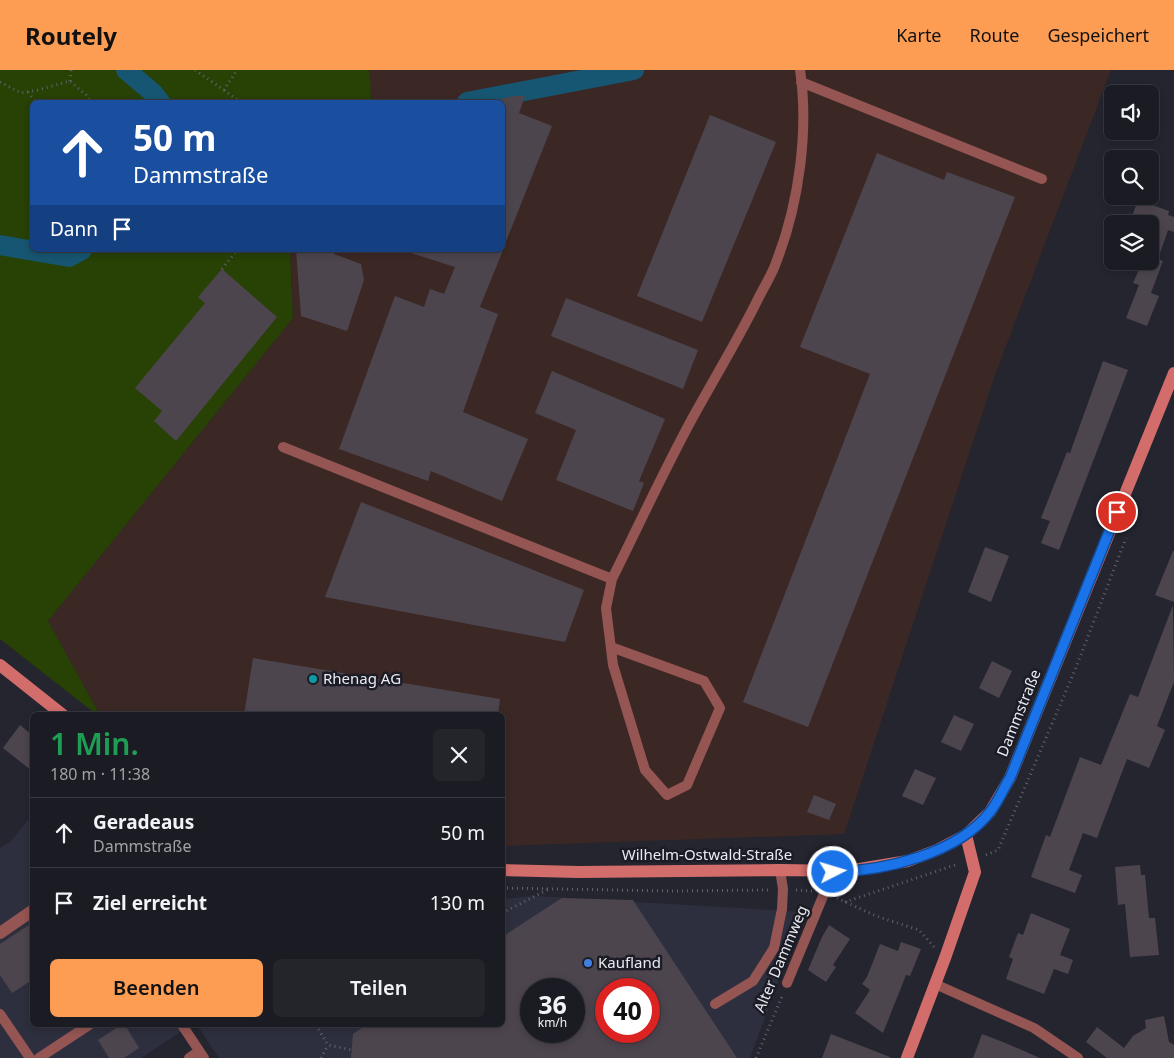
<!DOCTYPE html>
<html lang="de">
<head>
<meta charset="utf-8">
<style>
  :root { --surface:#1b1c23; --page:#24252b; --text:#f1f3f6; --muted:#a0a1a6; --line:#393a41; --accent:#fd9d54 }
  body { margin:0; font-family:"Noto Sans",sans-serif; background:var(--page); color:var(--text); height:100vh; display:flex; flex-direction:column; font-size:19px; white-space:nowrap }
  * { box-sizing:border-box; margin:0 }
  p { font-size:16px; color:var(--muted) }
  .icon { flex:none; width:28px; height:28px; fill:none; stroke:currentColor; stroke-width:2; stroke-linecap:round; stroke-linejoin:round }
  .map { position:relative; flex:1; overflow:hidden }
  .drawer { position:absolute; left:30px; top:642px; width:475px; height:315px; display:flex; flex-direction:column; background:var(--surface); border-radius:8px; box-shadow:0 2px 8px #0003,0 0 0 1px var(--line) }
  .drawer>* { flex:none }
  .hud { position:absolute; left:30px; top:30px; width:475px; height:152px; border-radius:8px; box-shadow:0 2px 8px #0003,0 0 0 1px var(--line); background:#1a4fa0; color:#fff; overflow:hidden }
  .tools { position:absolute; left:1104px; top:15px; display:grid; gap:10px }
  .tools a { display:grid; place-items:center; width:55px; height:55px; border-radius:8px; background:var(--surface); box-shadow:0 2px 8px #0003,0 0 0 1px var(--line); font-size:25px }
  .speed { position:absolute; left:520px; top:908px; display:flex; gap:10px; font-size:25px; font-weight:700; text-align:center }
  .speed>* { display:grid; place-content:center; width:65px; height:65px; border-radius:50%; background:var(--surface); box-shadow:0 2px 8px #0003,0 0 0 1px var(--line); line-height:1 }
  .speed small { font-size:12px; font-weight:400 }
  .speed .limit { border:8px solid #d22; background:#fff; color:#111 }
  .pin { position:absolute; display:grid; place-items:center; width:42px; height:42px; color:#fff; margin:-21px; border:2px solid #fff; border-radius:50%; box-shadow:0 1px 5px #0007 }
  .me { position:absolute; width:55px; margin:-28px; rotate:85deg; stroke-linejoin:round; filter:drop-shadow(0 0 4px #0008) }
  .turn { display:flex; align-items:center; gap:18px; height:105px; padding:0 20px; font-size:22px }
  .turn .icon { width:65px; height:65px; stroke-width:2.5 }
  .turn b { display:block; font-size:35px; line-height:42px }
  .then { display:flex; align-items:center; height:48px; padding:0 20px; background:#0003; gap:10px; font-size:19px }
  .round { display:grid; place-items:center; flex:none; width:52px; height:52px; border-radius:8px; background:var(--page) }
  .overview { display:flex; align-items:center; justify-content:space-between; height:85px; padding:0 20px }
  h1 { font-size:30px; font-weight:600; line-height:38px; color:#1e9e55 }
  .action { display:flex; gap:10px; margin-top:auto; padding:10px 20px }
  .action a { flex:1; height:58px; border-radius:8px; background:var(--accent); color:#111; font-size:20px; font-weight:600; line-height:58px; text-align:center }
  .action a+a { background:var(--page); color:var(--text) }
  ul { padding:0; list-style:none }
  li { display:flex; align-items:center; gap:15px; height:70px; padding:0 20px; border-top:1px solid var(--line) }
  li div { flex:1 }
  li b { display:block; font-size:19px }
  li em { font-style:normal }
  header { display:flex; align-items:center; gap:30px; box-sizing:border-box; height:70px; padding:0 25px; background:var(--accent); color:#111 }
  header strong { font-size:24px }
  nav { display:flex; gap:28px; margin-inline-start:auto; font-size:18px }
  .map>svg:first-child { display:block }
  .built { fill:#2d2f3e; fill-rule:evenodd }
  .industrial { fill:#3b2825 }
  .green { fill:#284105 }
  .lines { fill:none; stroke-linecap:round; stroke-linejoin:round }
  .canal { stroke:#175672; stroke-width:20 }
  .building { fill:#4d454e; fill-rule:evenodd }
  .path { stroke:#61626b; stroke-width:3; stroke-dasharray:1 4; stroke-linecap:butt }
  .lane { stroke:#955553; stroke-width:10 }
  .street { stroke:#955553; stroke-width:12 }
  .secondary { stroke:#d36d6b; stroke-width:12 }
  .route-casing { stroke:#114b97; stroke-width:12 }
  .route { stroke:#1a73e8; stroke-width:9 }
  .culture-dot { fill:#0f9aa8; stroke:#1b1c25; stroke-width:2 }
  .shop-dot { fill:#3f7fe0; stroke:#1b1c25; stroke-width:2 }
  .labels { text-anchor:middle; stroke-width:5; stroke-linejoin:round; paint-order:stroke }
  .poi-label { font-size:15px; fill:#eaebf1; stroke:#1b1c25; text-anchor:start }
  .street-label { font-size:15px; fill:#eaebf1; stroke:#1b1c25 }
</style>
</head>
<body>
<header>
<strong>Routely</strong>
<nav><a>Karte</a><a>Route</a><a>Gespeichert</a></nav>
</header>
<div class="map">
<svg width="1174" height="988" viewBox="0 0 1174 988">
  <rect width="100%" height="100%" fill="#24252f"/>
  <path class="built" d="M32,745V955H191L141,988H0V778L11,771Z
    M535,826L804,842L750,988H219L197,955H502L503,829ZM531,919H574V961H531ZM606,919H649V961H606Z"/>
  <path class="industrial" d="M369,0H1111L995,305L844,764L503,776L502,645H100L48,551L293,248L290,180H502V32H371Z"/>
  <path class="green" d="M0,0H369L370,4L371,32H32V180H290L293,248L48,551L100,645H97L0,569Z"/>
  <g class="lines">
    <path class="canal" d="M126,0L153,23L160,32
      M467,32L634,0
      M0,175L69,187L82,180"/>
  </g>
  <path class="building" d="M513,26H525L519,43L552,56L503,179L502,29Z
    M710,45L776,72L702,252L637,226Z
    M877,83L944,110L947,102L1015,127L808,657L743,632L870,304L800,277Z
    M1138,130L1169,141L1168,145L1174,147V162L1168,160L1158,189L1163,191L1151,223L1159,226L1147,256L1126,248L1139,215L1133,213L1141,195L1146,197L1148,191H1150V154H1134L1136,148L1132,146Z
    M296,180H335L334,184L361,194L364,210L347,261L301,246Z
    M412,180H503L480,237L498,244L463,342L528,369L502,431L431,401L428,411L339,379L395,226L424,237L430,219L444,224L455,197L411,183Z
    M222,199L277,247L176,371L154,351L162,341L135,318L205,233L198,227Z
    M566,228L698,280L683,319L551,266Z
    M1103,291L1128,300L1059,480L1041,473L1050,451L1041,448L1067,382L1070,383Z
    M552,301L665,349L639,411L644,413L633,441L556,410L576,360L535,343Z
    M361,432L584,520L565,572L325,527Z
    M985,477L1009,486L991,532L968,522Z
    M1173,481H1174V532L1155,525Z
    M1173,535L1174,612L1157,656L1165,660L1149,698L1127,689L1097,768L1083,763L1069,800L1082,805L1075,823L1031,807L1046,765L1050,767L1080,687L1101,695L1130,624L1138,627Z
    M253,588L500,629L498,645H244Z
    M992,591L1012,601L999,628L979,618Z
    M954,645L974,654L961,681L941,672Z
    M20,655L32,665V701L3,678Z
    M915,699L936,708L923,735L902,726Z
    M814,725L836,734L829,750L807,742Z
    M1140,795L1141,805H1145L1149,848H1155L1159,885L1130,887L1125,834L1118,835L1115,797Z
    M562,828L633,830L737,988H351L353,964L366,955H502V867ZM531,919H574V961H531ZM606,919H649V961H606Z
    M1031,843L1070,859L1060,885L1073,890L1068,904L1054,899L1044,924L1006,909L1013,889L1009,887L1018,863L1023,865Z
    M32,853V910L12,923L0,905V874Z
    M829,855L850,869L833,895L836,897L826,912L808,900L822,867Z
    M901,872L921,879L910,906L906,905L883,963L855,943L870,920L862,914L867,907L880,874L898,881Z
    M1164,946L1169,972L1174,975V988H1107L1086,972L1097,957L1124,978L1133,966L1146,958L1145,950Z
    M121,955H125L139,978L124,988H109L98,970Z
    M831,964L890,987V988H822Z
    M982,964L1003,972L1040,988H973Z"/>
  <g class="lines">
    <path class="path" d="M195,0L224,20L237,0
      M70,11L71,0
      M0,12L21,23L38,20L70,11L86,25L91,32
      M224,20L240,32
      M28,22L35,32
      M222,199L237,180
      M986,785L998,780L1075,600L1126,468
      M502,818L671,821L769,820
      M796,820L812,821
      M837,828L876,846L919,860L934,877
      M845,832L958,794
      M502,843L549,819
      M316,955L328,975L352,980
      M321,988L328,975
      M756,988L783,924"/>
    <path class="lane" d="M801,12L1042,109
      M283,377L612,509
      M611,577L704,611L720,638L687,715L667,725L645,700L613,595L606,538L612,509C639,455 664,400 693,347C715,307 739,268 759,227C765,215 773,203 777,190C799,133 809,60 800,0
      M787,913L833,802
      M935,914L1034,958L1078,988
      M715,934L753,911L774,878L782,839L783,819L780,800
      M0,944L30,988
      M182,955L204,988
      M39,988L89,955
      M189,988L199,981"/>
    <path class="street" d="M0,863L32,841"/>
    <path class="secondary" d="M0,595L63,645
      M502,800L579,802L780,800L847,801L908,791L937,780L966,765L990,742L1010,708L1174,303
      M907,988L945,888L975,802L966,765"/>
  </g>
  <g class="lines">
    <g class="route-casing">
      <path id="route" d="M833,802C884,801 957,784 990,742C998,732 1003,719 1010,708L1117,442"/>
    </g>
    <use href="#route" class="route"/>
  </g>
  <circle class="culture-dot" cx="313" cy="609" r="5"/>
  <circle class="shop-dot" cx="588" cy="893" r="5"/>
  <g class="labels">
    <g class="poi-label">
      <text x="323" y="614">Rhenag AG</text>
      <text x="598" y="898">Kaufland</text>
    </g>
    <g class="street-label">
      <text transform="translate(1019 643) rotate(-68)" y="5">Dammstraße</text>
      <text x="707" y="790">Wilhelm-Ostwald-Straße</text>
      <text transform="translate(781 889) rotate(-67)" y="5">Alter Dammweg</text>
    </g>
  </g>
</svg>
<div class="tools">
<a><svg class="icon" aria-label="sound" viewBox="0 0 24 24"><path d="M4 9h4l5-4v14l-5-4H4zM17 9q2 3 0 6"/></svg></a>
<a><svg class="icon" aria-label="search" viewBox="0 0 24 24"><circle cx="10" cy="10" r="6"/><path d="M15 15l6 6"/></svg></a>
<a><svg class="icon" aria-label="layers" viewBox="0 0 24 24"><path d="M12 4l9 5-9 5-9-5zM3 14l9 5 9-5"/></svg></a>
</div>
<div class="speed"><div>36<small>km/h</small></div><div class="limit">40</div></div>
<div class="pin" style="left:1117px;top:442px;background:#d93025"><svg class="icon" aria-label="arrive" viewBox="0 0 24 24"><path d="M6 21V4h12l-3 4 3 4H6"/></svg></div>
<svg class="me" style="left:833px;top:802px" viewBox="-20 -20 40 40"><circle r="17" fill="#1a73e8" stroke="#fff" stroke-width="3"/><path d="M0-11L8 9 0 5-8 9z" fill="#fff"/></svg>
<div class="hud">
<div class="turn"><svg class="icon" aria-label="ahead" viewBox="0 0 24 24"><path d="M12 20V5M6 11l6-6 6 6"/></svg><div><b>50 m</b>Dammstraße</div></div>
<div class="then">Dann<svg class="icon" aria-label="arrive" viewBox="0 0 24 24"><path d="M6 21V4h12l-3 4 3 4H6"/></svg></div>
</div>
<section class="drawer">
<div class="overview"><div><h1>1 Min.</h1><p>180 m · 11:38</p></div><a class="round"><svg class="icon" aria-label="close" viewBox="0 0 24 24"><path d="M6 6l12 12M18 6L6 18"/></svg></a></div>
<ul>
<li><svg class="icon" aria-label="ahead" viewBox="0 0 24 24"><path d="M12 20V5M6 11l6-6 6 6"/></svg><div><b>Geradeaus</b><p>Dammstraße</p></div><em>50 m</em></li>
<li><svg class="icon" aria-label="arrive" viewBox="0 0 24 24"><path d="M6 21V4h12l-3 4 3 4H6"/></svg><div><b>Ziel erreicht</b></div><em>130 m</em></li>
</ul>
<div class="action"><a>Beenden</a><a>Teilen</a></div>
</section>
</div>
</body>
</html>
